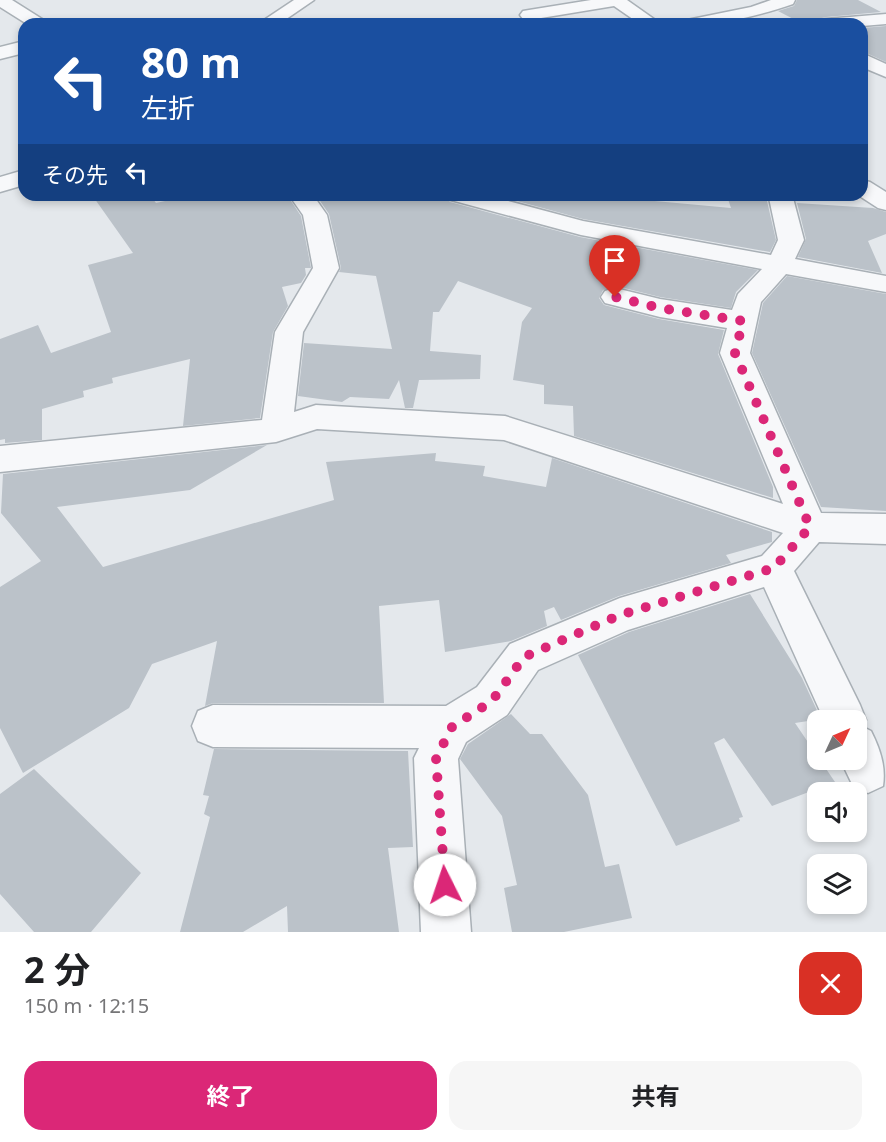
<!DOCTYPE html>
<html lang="ja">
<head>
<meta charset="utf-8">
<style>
  :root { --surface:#fff; --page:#f6f6f6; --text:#202124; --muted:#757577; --accent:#db2777 }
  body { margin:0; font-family:"Noto Sans","Noto Sans JP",sans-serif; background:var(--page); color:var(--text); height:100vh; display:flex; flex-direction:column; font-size:22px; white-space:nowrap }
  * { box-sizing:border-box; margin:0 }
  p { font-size:20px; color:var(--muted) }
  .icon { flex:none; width:33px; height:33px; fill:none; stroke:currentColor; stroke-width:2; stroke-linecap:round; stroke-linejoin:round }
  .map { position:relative; height:932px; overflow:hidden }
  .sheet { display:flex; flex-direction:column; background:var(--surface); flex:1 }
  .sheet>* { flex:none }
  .banner { position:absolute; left:18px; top:18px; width:850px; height:183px; border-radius:18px; box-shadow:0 3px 9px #0003; background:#1a4fa0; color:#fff; overflow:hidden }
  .needle { width:39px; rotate:46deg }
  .fabs { position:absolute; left:807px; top:710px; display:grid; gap:12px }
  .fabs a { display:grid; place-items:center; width:60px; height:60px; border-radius:12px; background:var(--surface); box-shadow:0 3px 9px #0003; font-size:30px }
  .pin { position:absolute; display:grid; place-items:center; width:51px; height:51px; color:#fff; margin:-62px -26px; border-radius:50% 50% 50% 0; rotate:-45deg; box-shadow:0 0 6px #0007 }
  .pin .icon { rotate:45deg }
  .me { position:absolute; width:66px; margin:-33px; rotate:356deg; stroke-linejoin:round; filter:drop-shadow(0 0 4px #0008) }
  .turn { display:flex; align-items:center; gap:21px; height:126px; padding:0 24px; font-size:27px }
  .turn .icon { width:78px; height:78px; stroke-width:2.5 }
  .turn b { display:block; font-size:42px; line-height:51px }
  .then { display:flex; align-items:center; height:57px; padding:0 24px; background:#0003; gap:12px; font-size:22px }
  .round { display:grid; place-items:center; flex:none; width:63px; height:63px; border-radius:18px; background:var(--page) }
  .overview { display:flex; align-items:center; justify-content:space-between; height:102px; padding:0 24px }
  h1 { font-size:36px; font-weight:700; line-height:45px }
  .cta { display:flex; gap:12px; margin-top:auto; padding:12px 24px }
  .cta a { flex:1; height:69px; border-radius:18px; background:var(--accent); color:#fff; font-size:24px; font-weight:700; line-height:69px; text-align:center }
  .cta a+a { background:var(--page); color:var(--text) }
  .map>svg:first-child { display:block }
  .building { fill:#bbc2c9 }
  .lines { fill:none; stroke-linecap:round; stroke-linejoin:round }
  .street-casing { stroke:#a9b0b6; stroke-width:3 }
  .street { fill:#f7f8fa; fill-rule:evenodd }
  .route { stroke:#db2777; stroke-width:10; stroke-dasharray:0 18 }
</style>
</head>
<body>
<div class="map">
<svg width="886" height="932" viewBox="0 0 886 932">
  <rect width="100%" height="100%" fill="#e4e8ec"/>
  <path class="building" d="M797,0H858L881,12L826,17L818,19L815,24H803L778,11L794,6Z
    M886,26V62L862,51V28Z
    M92,195H150L156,203L192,195H287L301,216L311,268H305L306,275L301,283L282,287L288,306L273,332L260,418L183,426L190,359L112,378L113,383L83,391L84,397L42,409V440L5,443V439L0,440V339L38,325L51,353L111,332L88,265L133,253Z
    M316,195H445L450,202L580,237L758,270L736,292L731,308L660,297L616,286L603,290L599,298L604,305L659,319L724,330L718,354L773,487V498L574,436L573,406L544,404V385L513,380L522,322L532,308L458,281L439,312H433L430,351L481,355L480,379L419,380L413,408H405L399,380L389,399L350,397L342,402L298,396L304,343L392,349L376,276L339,272L341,268L329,214Z
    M495,195H636L633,199L731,208L728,199L767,201L776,240L770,252L583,219Z
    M797,203L873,208L886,212V234L868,241L882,273L798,257L806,239Z
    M787,276L886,294V511L821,507L752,353L763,303Z
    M267,445L190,490L57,507L103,567L334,500L326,462L436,453L435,461L485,466L483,476L546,487L552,458L772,532V542L726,555L731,563L619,596L561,620L554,607L544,611L547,626L511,641L445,652L439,600L379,606L384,703H213L205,706L217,641L152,664L129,708L23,773L0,728V587L41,561L1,513L3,474Z
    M750,594L802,678L821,719L795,723L835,782L772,806L724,738L714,743L743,817L739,818L740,821L676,846L578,655L629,632Z
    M511,714L530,734H542L588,795L605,867L619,864L632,918L564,932H512L504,888L517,885L502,816L460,759L468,744Z
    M214,749L408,751L413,847L388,848L399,932H288L287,906L243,932H180L210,817L204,814L209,796L203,795Z
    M34,769L141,873L91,932H34L0,894V794Z"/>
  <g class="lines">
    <g class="street-casing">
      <path id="street" d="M0,0H12L50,24H27L0,7Z
        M294,0H314L279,24H258Z
        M591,0H627L661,24H640L614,6L529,20L523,19L520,15L523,11L529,10Z
        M771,0H795L793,4C754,17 726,24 684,24L687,20L751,7Z
        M886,14V24L862,26V24H817L820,20L826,19Z
        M24,41V53L0,59V47Z
        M862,53L886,64V77L862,67Z
        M24,170V185L0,192V177Z
        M862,180L870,182L886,192V210L878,208L858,195H862Z
        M289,195H313L327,215L339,268L303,332L294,412L316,405L505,416L783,504L720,353L727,328L660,317L605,303L601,297L605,291L615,288L660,299L732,310L738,294L762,269L581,235L451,200L447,195H486L583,221L771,255L778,240L769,198L771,195H795L793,198L804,240L795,259L886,276V292L786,274L761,302L750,353L821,513L886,514V544L819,542L794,571L860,705L866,720L863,727L871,731C880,749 886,766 883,786L868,793L853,786L840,759H856V720H824L764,587L628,630L538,670L507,715L466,742L458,759L471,932H421L414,758L419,748L213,747L198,741L192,726L198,711L213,705L446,706L477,687L510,644L620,598L762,556L783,533L504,440L317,429L276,442L0,472V446L262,420L275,332L313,268L303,215Z"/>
    </g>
    <use href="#street" class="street"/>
  </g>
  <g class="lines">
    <path class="route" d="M445,885L436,758L452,727L492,701L524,657L620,615L774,568L810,527L735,353L743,321L660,308L615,297"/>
  </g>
</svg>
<div class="fabs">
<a><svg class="needle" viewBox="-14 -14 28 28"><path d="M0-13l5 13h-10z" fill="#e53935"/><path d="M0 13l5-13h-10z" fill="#757577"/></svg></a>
<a><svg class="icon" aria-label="sound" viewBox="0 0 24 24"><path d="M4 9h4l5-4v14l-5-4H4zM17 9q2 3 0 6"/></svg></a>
<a><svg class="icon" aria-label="layers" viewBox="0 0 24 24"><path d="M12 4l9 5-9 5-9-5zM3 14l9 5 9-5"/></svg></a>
</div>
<div class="pin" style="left:615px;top:297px;background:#d93025"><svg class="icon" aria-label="arrive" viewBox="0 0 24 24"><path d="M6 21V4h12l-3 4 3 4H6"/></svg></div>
<svg class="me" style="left:445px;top:885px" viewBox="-20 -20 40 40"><circle r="19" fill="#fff"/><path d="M0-13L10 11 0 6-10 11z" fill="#db2777"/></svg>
<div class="banner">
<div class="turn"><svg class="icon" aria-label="left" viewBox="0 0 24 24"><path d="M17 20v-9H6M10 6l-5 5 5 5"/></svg><div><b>80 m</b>左折</div></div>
<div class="then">その先<svg class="icon" aria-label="left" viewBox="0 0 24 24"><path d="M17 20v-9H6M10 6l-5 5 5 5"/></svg></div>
</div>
</div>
<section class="sheet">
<div class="overview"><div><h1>2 分</h1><p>150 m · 12:15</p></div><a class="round" style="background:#d93025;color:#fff"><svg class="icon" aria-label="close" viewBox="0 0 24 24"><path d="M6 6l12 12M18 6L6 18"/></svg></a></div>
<div class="cta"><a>終了</a><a>共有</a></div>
</section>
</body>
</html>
